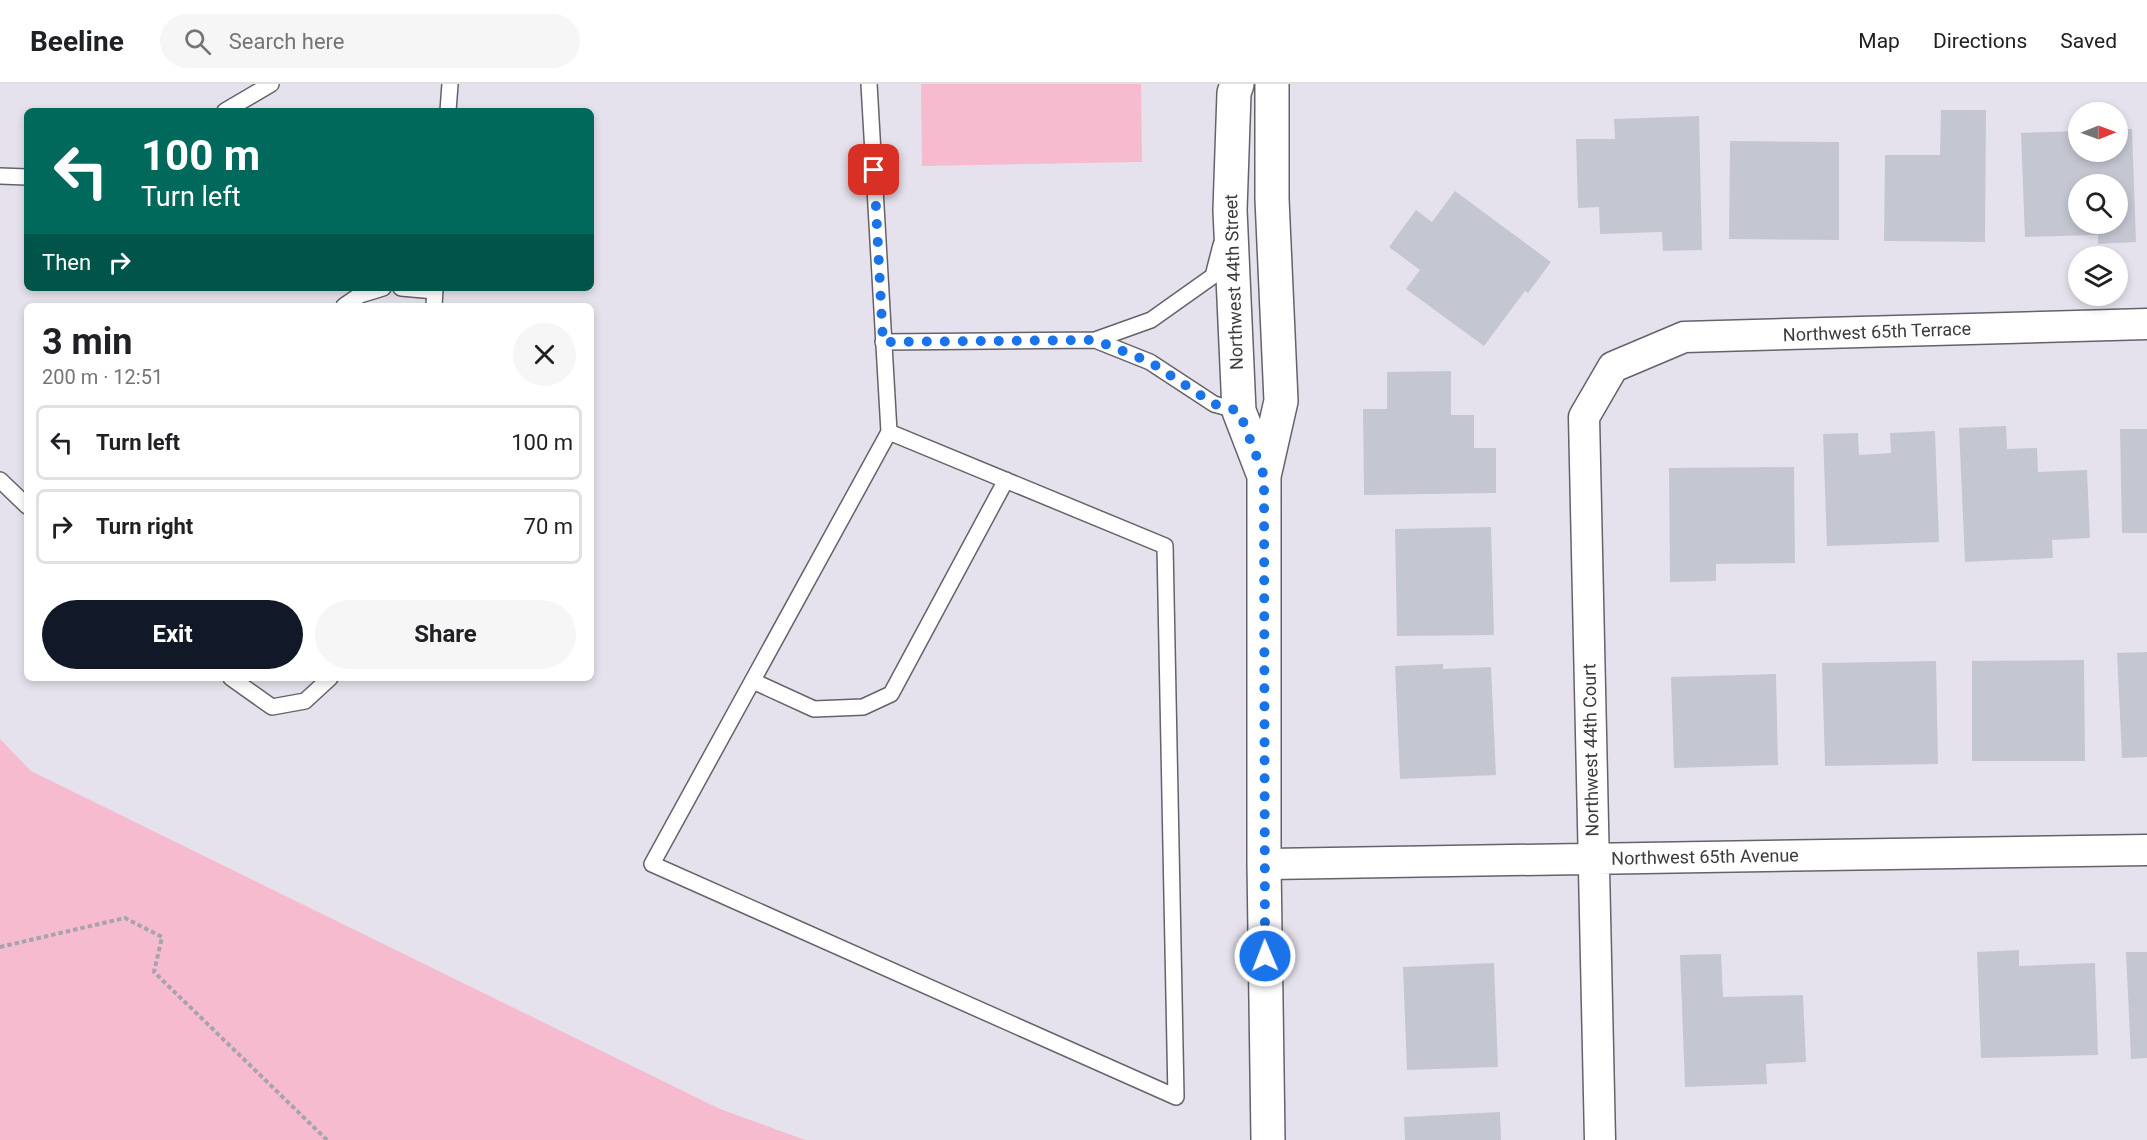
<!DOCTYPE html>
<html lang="en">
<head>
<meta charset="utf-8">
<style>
  :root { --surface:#fff; --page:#f6f6f6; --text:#202124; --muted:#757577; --line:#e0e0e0; --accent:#111827 }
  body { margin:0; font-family:Roboto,sans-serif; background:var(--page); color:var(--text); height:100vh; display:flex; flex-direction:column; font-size:22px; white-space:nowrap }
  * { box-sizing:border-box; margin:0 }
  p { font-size:20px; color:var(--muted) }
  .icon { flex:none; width:33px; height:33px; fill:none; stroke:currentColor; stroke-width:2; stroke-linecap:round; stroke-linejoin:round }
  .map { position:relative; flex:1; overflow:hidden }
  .details { position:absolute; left:24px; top:219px; width:570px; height:378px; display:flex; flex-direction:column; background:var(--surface); border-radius:9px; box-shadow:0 3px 9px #0003 }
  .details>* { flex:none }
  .top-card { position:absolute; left:24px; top:24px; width:570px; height:183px; border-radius:9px; box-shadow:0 3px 9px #0003; background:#00695c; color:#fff; overflow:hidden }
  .needle { width:39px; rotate:89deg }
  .buttons { position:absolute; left:2068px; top:18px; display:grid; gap:12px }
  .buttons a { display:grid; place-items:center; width:60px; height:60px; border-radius:50%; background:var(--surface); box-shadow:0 3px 9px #0003; font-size:30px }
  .pin { position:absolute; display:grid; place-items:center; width:51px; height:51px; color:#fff; margin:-26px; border-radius:12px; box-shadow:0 3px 9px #0006 }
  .me { position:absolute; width:66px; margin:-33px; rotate:359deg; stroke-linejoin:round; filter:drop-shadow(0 0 4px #0008) }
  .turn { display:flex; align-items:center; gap:21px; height:126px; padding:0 18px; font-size:27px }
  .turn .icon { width:78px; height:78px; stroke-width:2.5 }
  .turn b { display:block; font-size:42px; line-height:51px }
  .then { display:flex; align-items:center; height:57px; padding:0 18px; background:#0003; gap:12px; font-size:22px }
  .round { display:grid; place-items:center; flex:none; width:63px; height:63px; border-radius:32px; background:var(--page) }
  .headline { display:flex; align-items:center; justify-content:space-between; height:102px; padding:0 18px }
  h1 { font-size:36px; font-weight:700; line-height:45px }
  .primary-button { display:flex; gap:12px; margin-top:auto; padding:12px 18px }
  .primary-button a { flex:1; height:69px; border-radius:36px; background:var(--accent); color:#fff; font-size:24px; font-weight:700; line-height:69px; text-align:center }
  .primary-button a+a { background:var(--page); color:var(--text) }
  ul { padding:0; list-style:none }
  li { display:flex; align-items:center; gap:18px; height:75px; margin:0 12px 9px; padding:0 6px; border:3px solid var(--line); border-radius:9px }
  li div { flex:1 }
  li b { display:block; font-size:22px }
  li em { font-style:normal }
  header { display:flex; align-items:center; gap:36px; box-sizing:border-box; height:84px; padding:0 30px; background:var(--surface); border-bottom:2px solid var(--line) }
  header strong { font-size:28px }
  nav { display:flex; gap:33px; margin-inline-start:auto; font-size:21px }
  .search { width:420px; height:54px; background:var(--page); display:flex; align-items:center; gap:15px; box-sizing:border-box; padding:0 21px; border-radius:33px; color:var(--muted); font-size:22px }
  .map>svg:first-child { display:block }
  .green { fill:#f7bbd0 }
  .building { fill:#c4c7d2; fill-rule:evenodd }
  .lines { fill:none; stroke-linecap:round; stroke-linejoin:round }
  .service-casing { stroke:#65626c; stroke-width:18 }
  .minor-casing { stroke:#65626c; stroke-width:33 }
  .tertiary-casing { stroke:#65626c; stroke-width:36 }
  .path { stroke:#a6a3ac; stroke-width:4; stroke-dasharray:4.5 3; stroke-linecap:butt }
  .service { stroke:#fff; stroke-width:15 }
  .minor { stroke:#fff; stroke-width:30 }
  .tertiary { stroke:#fff; stroke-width:33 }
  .route { stroke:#1a73e8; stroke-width:10; stroke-dasharray:0 18 }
  .labels { text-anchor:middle; stroke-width:5; stroke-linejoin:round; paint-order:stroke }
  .street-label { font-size:18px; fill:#3d3b40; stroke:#fff }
</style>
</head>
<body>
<header>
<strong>Beeline</strong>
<div class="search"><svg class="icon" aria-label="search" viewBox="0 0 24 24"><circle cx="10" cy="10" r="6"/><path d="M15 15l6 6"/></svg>Search here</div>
<nav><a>Map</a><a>Directions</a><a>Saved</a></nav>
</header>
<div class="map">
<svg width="2147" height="1056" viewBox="0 0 2147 1056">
  <rect width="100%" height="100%" fill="#e6e2ed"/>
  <path class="green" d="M921,0H1141L1142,78L922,82Z
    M0,655L31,687L720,1025L805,1056H0Z"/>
  <path class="building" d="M1941,26H1986L1985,158L1884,157L1885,71H1940Z
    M1699,32L1702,166L1663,167L1662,148L1600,150L1599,123L1578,124L1576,55H1615L1614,35Z
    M2118,45H2132L2136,158L2098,160V151L2025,153L2021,49L2079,47V68H2118ZM2079,100H2118V140H2079Z
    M1730,57L1839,58V156L1729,155Z
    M1455,107L1551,178L1528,209L1525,207L1484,262L1406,205L1420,186L1389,163L1416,126L1432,138Z
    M1451,287V331H1474V364H1496V409L1364,411L1363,325H1387V288Z
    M2006,342L2007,365L2037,364L2038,388L2087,386L2090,454L2052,456L2053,474L1965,478L1959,344Z
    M2120,345H2147V449H2122Z
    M1935,347L1939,458L1827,462L1823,350L1858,349L1859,371L1891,369L1890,349Z
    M1794,383L1795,479L1716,480V497L1670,498L1669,384Z
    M1491,443L1494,551L1397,552L1395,445Z
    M2147,568V673L2122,674L2117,569Z
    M2084,576L2085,677H1972V577Z
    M1936,577L1938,680L1825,682L1822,579Z
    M1443,580V585L1491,583L1496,691L1400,695L1395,582Z
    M1776,590L1778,681L1674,684L1671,593Z
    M2019,866V882L2095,879L2098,971L1981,974L1977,868Z
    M2126,868H2147V974L2131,975Z
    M1721,870L1723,913L1803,911L1806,978L1766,980L1767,1000L1685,1003L1680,871Z
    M1494,879L1498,983L1407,986L1403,883Z
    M1500,1028L1501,1056H1405L1404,1033Z"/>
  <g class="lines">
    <g class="service-casing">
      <path id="service" d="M869,0L889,348L652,780L1176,1013L1165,462L889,348
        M225,27L271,0
        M448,27L450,0
        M0,92L27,93
        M401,204L435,207
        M344,222L360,211L383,204
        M434,222L435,204
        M1095,256L1150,278L1214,320L1239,327
        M883,258L1095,256L1151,236L1213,192L1221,161
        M0,396L27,422
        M231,594L272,623L305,617L330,594
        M753,597L814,625L863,623L891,610L1006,396"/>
    </g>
    <g class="minor-casing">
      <path id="minor" d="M1264,780L2147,766
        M1600,1056L1584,333L1613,283L1684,253L2147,240"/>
    </g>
    <g class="tertiary-casing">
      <path id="tertiary" d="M1237,0L1234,9L1230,126L1239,327L1264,392
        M1268,1056L1264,780V392L1281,317L1272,115V0"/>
    </g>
    <path class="path" d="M0,863L125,834L162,853L154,888L327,1056"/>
    <use href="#service" class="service"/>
    <use href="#minor" class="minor"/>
    <use href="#tertiary" class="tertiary"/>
  </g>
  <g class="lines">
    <path class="route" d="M874,86L883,258L1095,256L1150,278L1214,320L1239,327L1264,392L1265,872"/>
  </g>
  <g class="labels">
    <g class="street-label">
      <text transform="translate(1234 198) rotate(-92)" y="6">Northwest 44th Street</text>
      <text transform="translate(1877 248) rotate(-2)" y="6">Northwest 65th Terrace</text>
      <text transform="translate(1591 666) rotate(-91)" y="6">Northwest 44th Court</text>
      <text transform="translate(1705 773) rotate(-1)" y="6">Northwest 65th Avenue</text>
    </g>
  </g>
</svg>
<div class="buttons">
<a><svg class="needle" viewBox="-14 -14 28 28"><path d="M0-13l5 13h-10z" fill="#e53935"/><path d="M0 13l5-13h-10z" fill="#757577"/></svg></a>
<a><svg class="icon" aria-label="search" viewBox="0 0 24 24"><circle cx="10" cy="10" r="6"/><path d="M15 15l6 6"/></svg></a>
<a><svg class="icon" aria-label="layers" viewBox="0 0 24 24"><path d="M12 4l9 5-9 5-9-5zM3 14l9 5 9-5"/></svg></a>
</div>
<div class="pin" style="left:874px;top:86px;background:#d93025"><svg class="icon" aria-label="arrive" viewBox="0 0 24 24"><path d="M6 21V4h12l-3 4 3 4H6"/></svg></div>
<svg class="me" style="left:1265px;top:872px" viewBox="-20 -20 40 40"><circle r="17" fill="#1a73e8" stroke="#fff" stroke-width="3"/><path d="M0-11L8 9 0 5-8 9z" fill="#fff"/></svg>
<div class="top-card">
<div class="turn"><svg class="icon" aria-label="left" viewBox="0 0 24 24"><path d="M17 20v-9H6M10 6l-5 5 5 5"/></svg><div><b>100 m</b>Turn left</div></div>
<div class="then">Then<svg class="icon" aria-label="right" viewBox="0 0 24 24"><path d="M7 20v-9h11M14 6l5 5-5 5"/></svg></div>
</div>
<section class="details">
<div class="headline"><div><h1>3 min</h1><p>200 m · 12:51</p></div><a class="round"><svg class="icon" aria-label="close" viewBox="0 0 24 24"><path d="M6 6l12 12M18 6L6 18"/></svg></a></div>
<ul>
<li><svg class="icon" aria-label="left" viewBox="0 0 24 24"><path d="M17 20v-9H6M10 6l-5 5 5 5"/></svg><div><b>Turn left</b></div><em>100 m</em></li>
<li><svg class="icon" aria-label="right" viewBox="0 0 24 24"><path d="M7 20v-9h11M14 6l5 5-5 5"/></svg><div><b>Turn right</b></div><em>70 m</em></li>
</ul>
<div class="primary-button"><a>Exit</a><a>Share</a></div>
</section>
</div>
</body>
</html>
